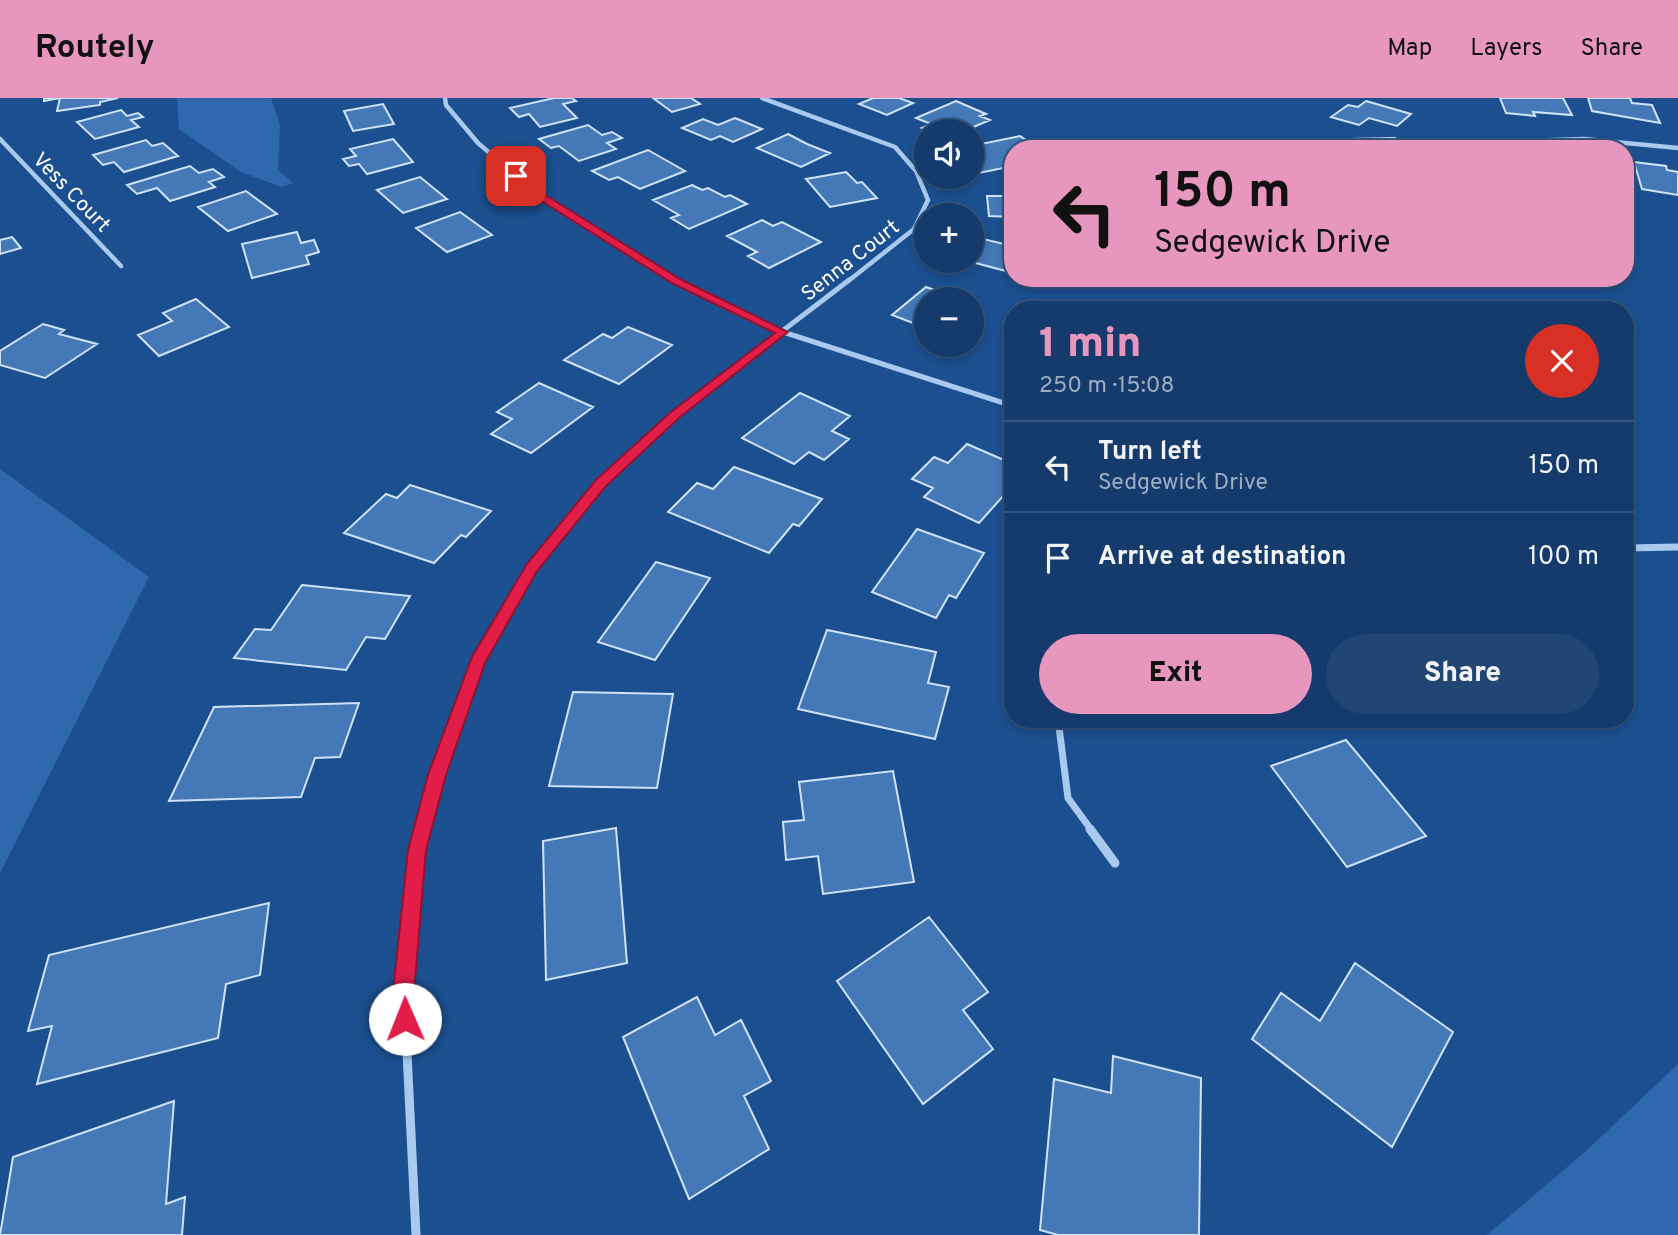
<!DOCTYPE html>
<html lang="en">
<head>
<meta charset="utf-8">
<style>
  :root { --surface:#143b6b; --page:#214673; --text:#f1f3f6; --muted:#9dadc1; --line:#33557e; --accent:#e797bd }
  body { margin:0; font-family:Overpass,sans-serif; background:var(--page); color:var(--text); height:100vh; display:flex; flex-direction:column; font-size:26px; white-space:nowrap }
  * { box-sizing:border-box; margin:0 }
  p { font-size:23px; color:var(--muted) }
  .icon { flex:none; width:38px; height:38px; fill:none; stroke:currentColor; stroke-width:2; stroke-linecap:round; stroke-linejoin:round }
  .map { position:relative; flex:1; overflow:hidden }
  .panel { position:absolute; left:1004px; top:203px; width:630px; height:427px; display:flex; flex-direction:column; background:var(--surface); border-radius:28px; box-shadow:0 4px 10px #0003,0 0 0 2px var(--line) }
  .panel>* { flex:none }
  .banner { position:absolute; left:1004px; top:42px; width:630px; height:147px; border-radius:28px; box-shadow:0 4px 10px #0003,0 0 0 2px var(--line); background:#e797bd; color:#111; overflow:hidden }
  .tools { position:absolute; left:914px; top:21px; display:grid; gap:14px }
  .tools a { display:grid; place-items:center; width:70px; height:70px; border-radius:50%; background:var(--surface); box-shadow:0 4px 10px #0003,0 0 0 2px var(--line); font-size:35px }
  .pin { position:absolute; display:grid; place-items:center; width:60px; height:60px; color:#fff; margin:-30px; border-radius:14px; box-shadow:0 4px 10px #0006 }
  .me { position:absolute; width:77px; margin:-38px; rotate:359deg; stroke-linejoin:round; filter:drop-shadow(0 0 5px #0008) }
  .turn { display:flex; align-items:center; gap:24px; height:147px; padding:0 35px; font-size:32px }
  .turn .icon { width:91px; height:91px; stroke-width:2.5 }
  .turn b { display:block; font-size:49px; line-height:60px }
  .round { display:grid; place-items:center; flex:none; width:74px; height:74px; border-radius:37px; background:var(--page) }
  .summary { display:flex; align-items:center; justify-content:space-between; height:119px; padding:0 35px }
  h1 { font-size:42px; font-weight:800; line-height:52px; color:var(--accent) }
  .cta { display:flex; gap:14px; margin-top:auto; padding:14px 35px }
  .cta a { flex:1; height:80px; border-radius:42px; background:var(--accent); color:#111; font-size:28px; font-weight:800; line-height:80px; text-align:center }
  .cta a+a { background:var(--page); color:var(--text) }
  ul { padding:0; list-style:none }
  li { display:flex; align-items:center; gap:21px; height:91px; padding:0 35px; border-top:2px solid var(--line) }
  li div { flex:1 }
  li b { display:block; font-size:26px }
  li em { font-style:normal }
  header { display:flex; align-items:center; gap:42px; box-sizing:border-box; height:98px; padding:0 35px; background:var(--accent); color:#111 }
  header strong { font-size:33px }
  nav { display:flex; gap:38px; margin-inline-start:auto; font-size:24px }
  .map>svg:first-child { display:block }
  .green { fill:#2e69ad }
  .building { fill:#4478b7; stroke:#cfe3fa; stroke-width:2 }
  .lines { fill:none; stroke-linecap:round; stroke-linejoin:round }
  .minor-far3 { stroke:#a9c9ee; stroke-width:4.5 }
  .minor-far2 { stroke:#a9c9ee; stroke-width:5 }
  .minor-far1 { stroke:#a9c9ee; stroke-width:7 }
  .minor { stroke:#a9c9ee; stroke-width:9 }
  .route { fill:#e11d48; stroke:#92132f; stroke-width:2 }
  .labels { text-anchor:middle; stroke-width:6; stroke-linejoin:round; paint-order:stroke }
  .far-street-label { font-size:21px; fill:#fff; stroke:#1b4f8f }
</style>
</head>
<body>
<header>
<strong>Routely</strong>
<nav><a>Map</a><a>Layers</a><a>Share</a></nav>
</header>
<div class="map">
<svg width="1678" height="1137" viewBox="0 0 1678 1137">
  <rect width="100%" height="100%" fill="#1b4f8f"/>
  <path class="green" d="M177,0H271L280,27L278,72L293,85L282,89L241,74L179,31Z
    M0,371L149,479L0,775Z
    M1678,966V1137H1487L1585,1054Z"/>
  <path class="building" d="M44,0H118L100,4V7L57,13L60,0L44,3Z
    M554,0H572L576,3L563,6L577,20L540,29L529,16L519,19L510,10Z
    M653,0H691L700,6L672,14Z
    M873,0H899L913,5L887,17L859,6Z
    M1500,0H1563L1572,17L1533,14L1535,18L1506,15Z
    M1588,0H1630L1632,5L1652,7L1660,25L1592,13Z
    M956,3L986,16L980,18L990,22L964,33H930L922,30L931,26L916,20Z
    M1366,3L1411,16L1397,28L1369,20L1359,27L1331,19L1348,7L1358,9Z
    M383,6L394,26L353,33L344,13Z
    M121,12L127,18L138,15L143,19L131,22L139,29L95,41L77,24Z
    M735,20L762,31L733,44L720,38L711,42L682,30L703,21L718,27Z
    M588,27L602,37L612,34L622,40L607,45L616,51L579,63L559,48L551,50L539,41Z
    M788,36L807,46L830,55L801,69L757,50Z
    M1020,38L1029,44L1019,46L1025,51H1013V68L979,75L971,68V48Z
    M1395,40L1403,49L1415,51H1359L1350,41Z
    M393,41L413,64L367,76L359,66L349,68L343,61L356,58L350,51Z
    M146,42L152,48L163,45L178,58L124,74L114,64L103,67L93,57Z
    M648,52L685,73L640,91L618,79L609,82L592,73Z
    M1634,64L1666,68L1667,72L1678,74V97L1642,91Z
    M190,68L199,75L213,71L224,79L209,84L215,89L170,103L157,90L137,96L127,87Z
    M846,74L857,85L862,84L877,100L830,109L806,81Z
    M420,79L447,101L403,115L377,92Z
    M692,87L702,92L708,90L725,99L730,97L747,106L689,131L671,120L679,117L653,102Z
    M1012,87H1013V119L989,118L987,98H1013Z
    M246,93L277,116L228,133L198,109Z
    M460,114L492,137L447,154L416,130Z
    M762,122L773,128L782,124L821,144L769,170L748,158L757,154L727,138Z
    M297,134L301,145L314,142L319,154L306,158L309,166L252,180L242,146Z
    M1013,135V164L1006,173L968,163H971V148L979,140L1004,146Z
    M12,139L21,150L0,156V142Z
    M926,189L960,201H926V230L892,217Z
    M196,201L229,229L159,258L138,237L172,223L163,215Z
    M43,226L64,232L59,236L97,246L45,280L0,267V253Z
    M628,229L672,247L619,286L564,262L603,236L612,240Z
    M539,285L593,309L531,355L491,336L512,321L497,314Z
    M800,295L850,318L832,333L849,341L824,362L809,354L794,366L742,340Z
    M967,346L1013,366V387L979,425L924,399L933,390L912,381L934,359L948,365Z
    M734,369L822,401L799,428L793,426L769,455L668,414L697,385L713,391Z
    M410,387L491,413L466,439L461,437L434,465L344,435L386,396L397,400Z
    M917,431L984,455L956,500L949,497L936,520L872,494Z
    M656,464L710,480L655,562L598,544Z
    M302,487L410,498L385,541L366,539L346,572L234,560L255,531L271,532Z
    M827,532L936,554L928,585L949,589L935,641L798,611Z
    M573,594L673,596L657,690L549,688Z
    M359,605L340,659L315,660L301,699L169,703L214,609Z
    M1346,642L1426,738L1347,769L1271,668Z
    M893,673L914,784L823,796L818,758L786,762L783,724L804,722L799,684Z
    M616,730L627,865L546,882L543,743Z
    M269,805L260,877L226,886L218,940L37,986L52,928L28,933L49,857Z
    M929,819L988,894L963,912L993,951L923,1006L837,883Z
    M1355,865L1453,934L1392,1049L1252,941L1281,895L1320,923Z
    M697,899L715,937L741,922L771,983L744,998L769,1051L689,1101L623,939Z
    M1113,958L1201,980L1199,1137H1058L1040,1132L1054,981L1111,995Z
    M174,1003L166,1106L185,1099L182,1137H0L13,1059Z"/>
  <g class="lines">
    <path class="minor-far3" d="M445,0L446,7L478,45L536,95L677,184
      M762,0L895,49L916,73L928,102L914,131L847,184
      M0,41L121,168
      M1491,44L1584,41L1678,50"/>
    <path class="minor-far2" d="M674,182L783,234L1013,308
      M571,422C648,327 753,257 849,182"/>
    <path class="minor-far1" d="M1626,450L1678,449
      M1058,621L1068,700L1092,733
      M422,733C437,678 454,615 478,564C503,512 537,464 573,420"/>
    <path class="minor" d="M1090,731L1115,765
      M416,1137L404,894L417,752L423,731"/>
  </g>
  <path class="route" d="M513,76H520L539,93L680,181L788,234L680,319L606,388L537,473L485,565L446,677L426,752L414,894L415,921L412,928L405,931L398,928L395,921L393,894L408,752L428,677L472,559L527,466L596,382L671,314L775,235L672,185L532,97L513,80Z"/>
  <g class="labels">
    <g class="far-street-label">
      <text transform="translate(72 94) rotate(46)" y="7">Vess Court</text>
      <text transform="translate(850 162) rotate(-38)" y="7">Senna Court</text>
    </g>
  </g>
</svg>
<div class="tools">
<a><svg class="icon" aria-label="sound" viewBox="0 0 24 24"><path d="M4 9h4l5-4v14l-5-4H4zM17 9q2 3 0 6"/></svg></a>
<a>+</a>
<a>−</a>
</div>
<div class="pin" style="left:516px;top:78px;background:#d93025"><svg class="icon" aria-label="arrive" viewBox="0 0 24 24"><path d="M6 21V4h12l-3 4 3 4H6"/></svg></div>
<svg class="me" style="left:405px;top:921px" viewBox="-20 -20 40 40"><circle r="19" fill="#fff"/><path d="M0-13L10 11 0 6-10 11z" fill="#e11d48"/></svg>
<div class="banner">
<div class="turn"><svg class="icon" aria-label="left" viewBox="0 0 24 24"><path d="M17 20v-9H6M10 6l-5 5 5 5"/></svg><div><b>150 m</b>Sedgewick Drive</div></div>
</div>
<section class="panel">
<div class="summary"><div><h1>1 min</h1><p>250 m · 15:08</p></div><a class="round" style="background:#d93025;color:#fff"><svg class="icon" aria-label="close" viewBox="0 0 24 24"><path d="M6 6l12 12M18 6L6 18"/></svg></a></div>
<ul>
<li><svg class="icon" aria-label="left" viewBox="0 0 24 24"><path d="M17 20v-9H6M10 6l-5 5 5 5"/></svg><div><b>Turn left</b><p>Sedgewick Drive</p></div><em>150 m</em></li>
<li><svg class="icon" aria-label="arrive" viewBox="0 0 24 24"><path d="M6 21V4h12l-3 4 3 4H6"/></svg><div><b>Arrive at destination</b></div><em>100 m</em></li>
</ul>
<div class="cta"><a>Exit</a><a>Share</a></div>
</section>
</div>
</body>
</html>
